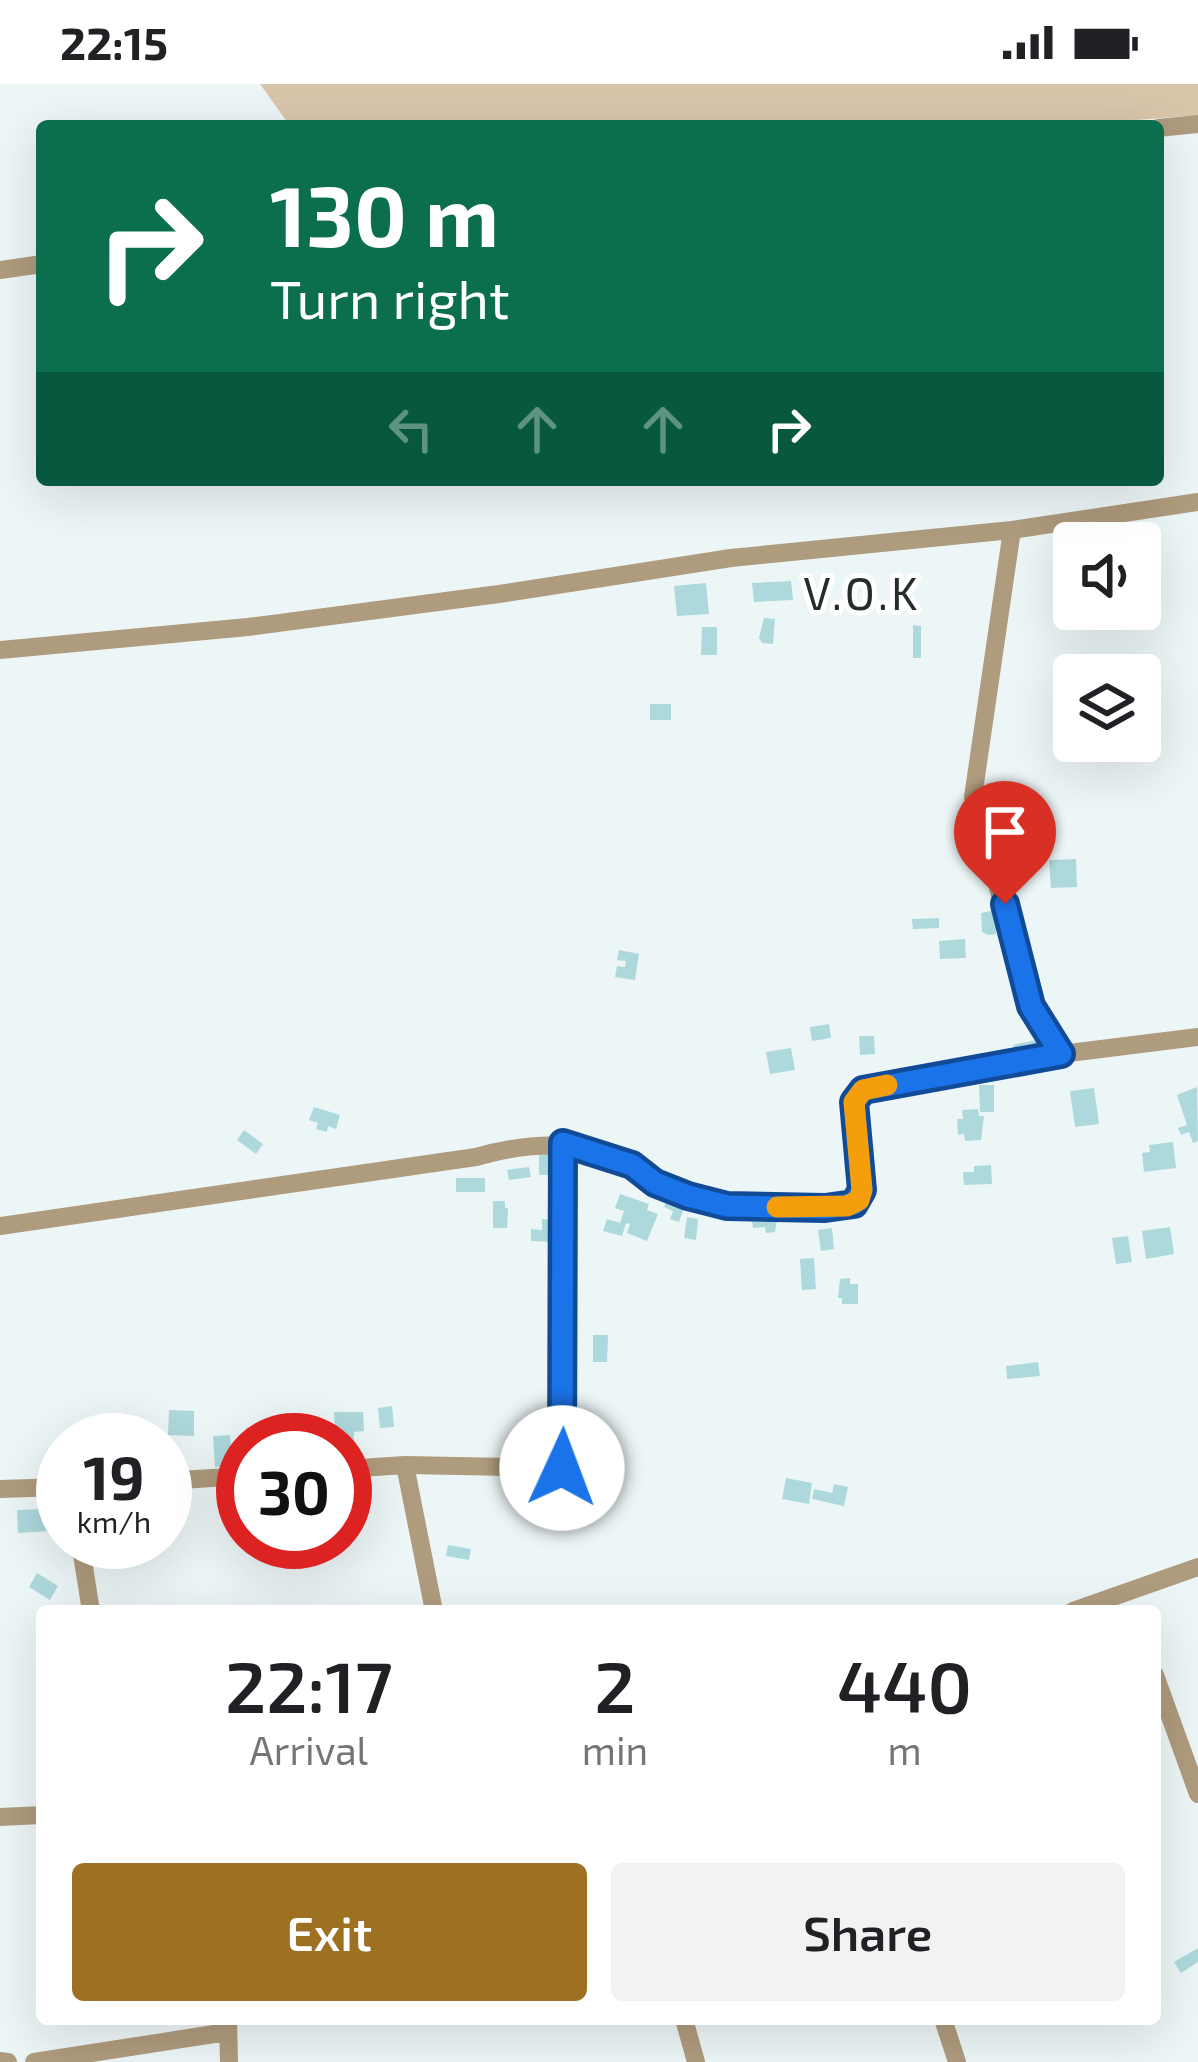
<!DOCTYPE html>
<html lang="en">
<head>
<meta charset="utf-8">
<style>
  :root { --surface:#fff; --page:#f2f2f2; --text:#202124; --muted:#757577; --accent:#9e7122 }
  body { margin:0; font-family:"Exo 2",sans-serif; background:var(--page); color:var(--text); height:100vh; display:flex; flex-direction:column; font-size:45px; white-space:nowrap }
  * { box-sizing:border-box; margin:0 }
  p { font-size:39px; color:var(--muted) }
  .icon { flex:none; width:66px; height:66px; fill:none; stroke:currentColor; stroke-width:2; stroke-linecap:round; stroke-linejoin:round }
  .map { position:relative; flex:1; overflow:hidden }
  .sheet { position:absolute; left:36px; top:1521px; width:1125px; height:420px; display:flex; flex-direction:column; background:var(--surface); border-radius:12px; box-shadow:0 12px 48px #0002 }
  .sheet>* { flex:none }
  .guide { position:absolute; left:36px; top:36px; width:1128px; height:366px; border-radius:12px; box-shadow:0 12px 48px #0002; background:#0b6e4f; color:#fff; overflow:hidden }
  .tools { position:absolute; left:1053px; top:438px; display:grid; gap:24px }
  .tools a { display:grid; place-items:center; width:108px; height:108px; border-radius:12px; background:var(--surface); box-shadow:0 12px 48px #0002; font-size:60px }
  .speed { position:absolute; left:36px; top:1329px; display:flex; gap:24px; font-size:60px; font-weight:700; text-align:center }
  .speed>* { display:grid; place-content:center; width:156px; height:156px; border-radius:50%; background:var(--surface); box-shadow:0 12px 48px #0002; line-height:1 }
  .speed small { font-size:30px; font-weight:400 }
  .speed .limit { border:18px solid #d22; background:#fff; color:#111 }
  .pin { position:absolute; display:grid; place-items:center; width:102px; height:102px; color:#fff; margin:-123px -51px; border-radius:50% 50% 50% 0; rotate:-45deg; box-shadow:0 0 12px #0007 }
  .pin .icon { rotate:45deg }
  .me { position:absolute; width:132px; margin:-66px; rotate:2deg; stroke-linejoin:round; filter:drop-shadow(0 0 9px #0008) }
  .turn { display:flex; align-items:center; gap:42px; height:252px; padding:0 36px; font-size:54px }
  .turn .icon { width:156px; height:156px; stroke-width:2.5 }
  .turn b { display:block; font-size:84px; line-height:102px }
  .lanes { display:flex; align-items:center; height:114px; padding:0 36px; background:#0003; justify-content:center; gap:60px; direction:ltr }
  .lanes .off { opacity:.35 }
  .eta { display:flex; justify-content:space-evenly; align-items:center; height:204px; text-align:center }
  .eta b { font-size:72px; font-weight:600; line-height:84px }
  .primary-button { display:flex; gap:24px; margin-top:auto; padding:24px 36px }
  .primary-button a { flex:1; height:138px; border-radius:12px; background:var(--accent); color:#fff; font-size:48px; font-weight:600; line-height:138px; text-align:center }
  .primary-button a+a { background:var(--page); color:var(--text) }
  .status { display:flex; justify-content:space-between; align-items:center; height:84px; padding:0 60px; background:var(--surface); direction:ltr }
  .status svg { height:33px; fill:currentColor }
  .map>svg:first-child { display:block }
  .green { fill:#d8c5aa }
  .building { fill:#add8dc }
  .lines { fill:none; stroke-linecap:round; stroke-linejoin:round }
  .minor { stroke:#af9b7d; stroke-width:18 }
  .route-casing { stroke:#114b97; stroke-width:30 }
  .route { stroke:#1a73e8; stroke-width:21 }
  .slow { stroke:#f59e0b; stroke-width:21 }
  .labels { text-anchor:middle; stroke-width:10; stroke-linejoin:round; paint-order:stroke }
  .quarter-label { font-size:45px; letter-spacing:3px; fill:#252c2c; stroke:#fff }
</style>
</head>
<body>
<div class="status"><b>22:15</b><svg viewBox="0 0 49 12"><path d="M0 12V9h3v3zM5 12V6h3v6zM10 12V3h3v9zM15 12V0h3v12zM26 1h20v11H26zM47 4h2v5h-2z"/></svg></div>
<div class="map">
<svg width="1198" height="1978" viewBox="0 0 1198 1978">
  <rect width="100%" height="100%" fill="#edf6f7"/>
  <path class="green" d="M260,0H1198V31L1062,42H290Z"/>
  <path class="building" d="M791,497L793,516L754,518L752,499Z
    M706,499L709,530L677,532L674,502Z
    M764,534L775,535L773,560L762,559L759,554Z
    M913,541L921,542V574H913Z
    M702,543H717V571H701Z
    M650,620H671V636H650Z
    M1076,775L1077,803L1051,804L1049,776Z
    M995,826L996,850L988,851L982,848L981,829Z
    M939,834V844L913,845L912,835Z
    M965,855L966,874L940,875L939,857Z
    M619,866L639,870L635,896L615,893L617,882L625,883L626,877L617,876Z
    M829,940L831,954L812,957L810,943Z
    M859,952H874L875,970L860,971Z
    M1041,955L1044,970L1017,975L1013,961Z
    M791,964L795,986L770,990L766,968Z
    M979,1001H994V1028H980Z
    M1197,1003L1198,1057L1193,1059L1189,1048L1181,1051L1178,1044L1187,1041L1177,1011Z
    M1094,1004L1099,1040L1075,1043L1070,1007Z
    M314,1023L340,1031L336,1045L328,1042L327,1048L316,1045L318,1039L309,1036Z
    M978,1025L979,1032H984L981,1056L965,1057L964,1050L958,1051L957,1035H963L962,1026Z
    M244,1046L263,1060L256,1070L237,1056Z
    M1173,1058L1176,1084L1144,1088L1142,1069L1150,1068L1149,1061Z
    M539,1069H557V1091H539Z
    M991,1081L992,1100L964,1101L963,1088H974V1082Z
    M529,1083L531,1093L509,1096L507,1086Z
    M456,1094H485V1108H456Z
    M620,1110L649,1120L647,1126L658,1130L647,1157L627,1149L630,1140L626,1139L622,1152L603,1147L607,1135L620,1139L624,1127L615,1124Z
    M669,1111L686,1118L679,1138L670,1135L673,1127L664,1123Z
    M493,1117H505V1124H508L507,1144H493Z
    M778,1131L775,1148L766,1149L765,1143L753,1144L751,1133Z
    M687,1133L698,1135L696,1156L684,1154Z
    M542,1135L557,1136L556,1158L531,1157V1145L542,1146Z
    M1170,1143L1174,1170L1146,1175L1142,1147Z
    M832,1144L834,1165L821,1167L818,1146Z
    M1128,1152L1132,1178L1116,1180L1112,1154Z
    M814,1174L816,1205L802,1206L800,1175Z
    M850,1194V1200H858V1220H842V1214H838L840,1195Z
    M593,1251H608L607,1278H593Z
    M1038,1278L1040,1292L1007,1295L1006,1282Z
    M392,1322L394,1343L380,1344L378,1324Z
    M169,1326L194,1327V1352L168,1351Z
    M334,1328H363L364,1347L354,1348V1357H345V1348H335Z
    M230,1351L233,1382L215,1383L213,1352Z
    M786,1394L812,1399L809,1420L782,1415Z
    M834,1400L848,1403L844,1422L812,1415L814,1405L832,1409Z
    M588,1403L600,1429L587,1435L570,1415Z
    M48,1425L50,1447L18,1449L17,1426Z
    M448,1461L471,1465L469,1476L446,1472Z
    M37,1489L58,1502L50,1516L29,1503Z
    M1198,1864V1878L1181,1889L1174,1878Z"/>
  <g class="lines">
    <path class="minor" d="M1158,44L1198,40
      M0,186L42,180
      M1012,446L973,713L1031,922L1061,970
      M0,566L248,543L499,510L731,474L1012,446L1198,418
      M0,1142L476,1073C529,1058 581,1055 631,1080C651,1091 666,1105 688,1112C737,1128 796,1126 847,1122L862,1112L854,1018L863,1006L1061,970L1198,953
      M405,1381L434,1527
      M345,1385L405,1381L562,1384L563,1059
      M165,1397L243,1392
      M0,1405L63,1403
      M80,1458L91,1527
      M1073,1527L1198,1483
      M1155,1591L1198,1710
      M0,1733L42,1731
      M228,1935L229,1978
      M684,1935L696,1978
      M943,1935L957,1978
      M0,1977L8,1978
      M34,1978L227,1948"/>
  </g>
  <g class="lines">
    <g class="route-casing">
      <path id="route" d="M562,1384L563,1059L632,1081L655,1099L688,1112L727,1122L825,1124L854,1120L862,1106L854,1018L863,1006L1061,970L1031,922L1005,820"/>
    </g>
    <use href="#route" class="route"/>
    <path class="slow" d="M777,1123L847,1122L859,1116L862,1106L854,1018L863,1006L887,1001"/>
  </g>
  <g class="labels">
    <g class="quarter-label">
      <text x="862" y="526">V.O.K</text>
    </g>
  </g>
</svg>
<div class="tools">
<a><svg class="icon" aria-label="sound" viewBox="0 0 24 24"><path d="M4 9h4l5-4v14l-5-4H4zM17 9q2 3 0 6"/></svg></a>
<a><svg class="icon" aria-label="layers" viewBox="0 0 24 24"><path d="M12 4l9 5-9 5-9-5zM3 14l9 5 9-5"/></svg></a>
</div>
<div class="speed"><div>19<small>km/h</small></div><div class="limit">30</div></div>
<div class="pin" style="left:1005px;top:820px;background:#d93025"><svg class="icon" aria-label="arrive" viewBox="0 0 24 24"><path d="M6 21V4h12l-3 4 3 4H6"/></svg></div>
<svg class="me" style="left:562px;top:1384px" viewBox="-20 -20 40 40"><circle r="19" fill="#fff"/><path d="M0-13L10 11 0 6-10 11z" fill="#1a73e8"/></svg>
<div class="guide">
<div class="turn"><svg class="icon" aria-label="right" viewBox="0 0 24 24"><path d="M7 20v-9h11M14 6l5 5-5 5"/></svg><div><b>130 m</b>Turn right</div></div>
<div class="lanes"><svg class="icon off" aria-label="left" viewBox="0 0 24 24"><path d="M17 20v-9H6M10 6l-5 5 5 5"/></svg><svg class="icon off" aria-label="ahead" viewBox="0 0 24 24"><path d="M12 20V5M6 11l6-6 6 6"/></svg><svg class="icon off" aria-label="ahead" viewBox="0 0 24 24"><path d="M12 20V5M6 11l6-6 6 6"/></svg><svg class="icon" aria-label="right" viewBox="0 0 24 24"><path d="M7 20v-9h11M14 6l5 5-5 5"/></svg></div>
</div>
<section class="sheet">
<div class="eta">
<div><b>22:17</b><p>Arrival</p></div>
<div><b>2</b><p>min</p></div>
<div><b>440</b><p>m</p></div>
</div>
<div class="primary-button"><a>Exit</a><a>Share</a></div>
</section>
</div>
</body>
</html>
